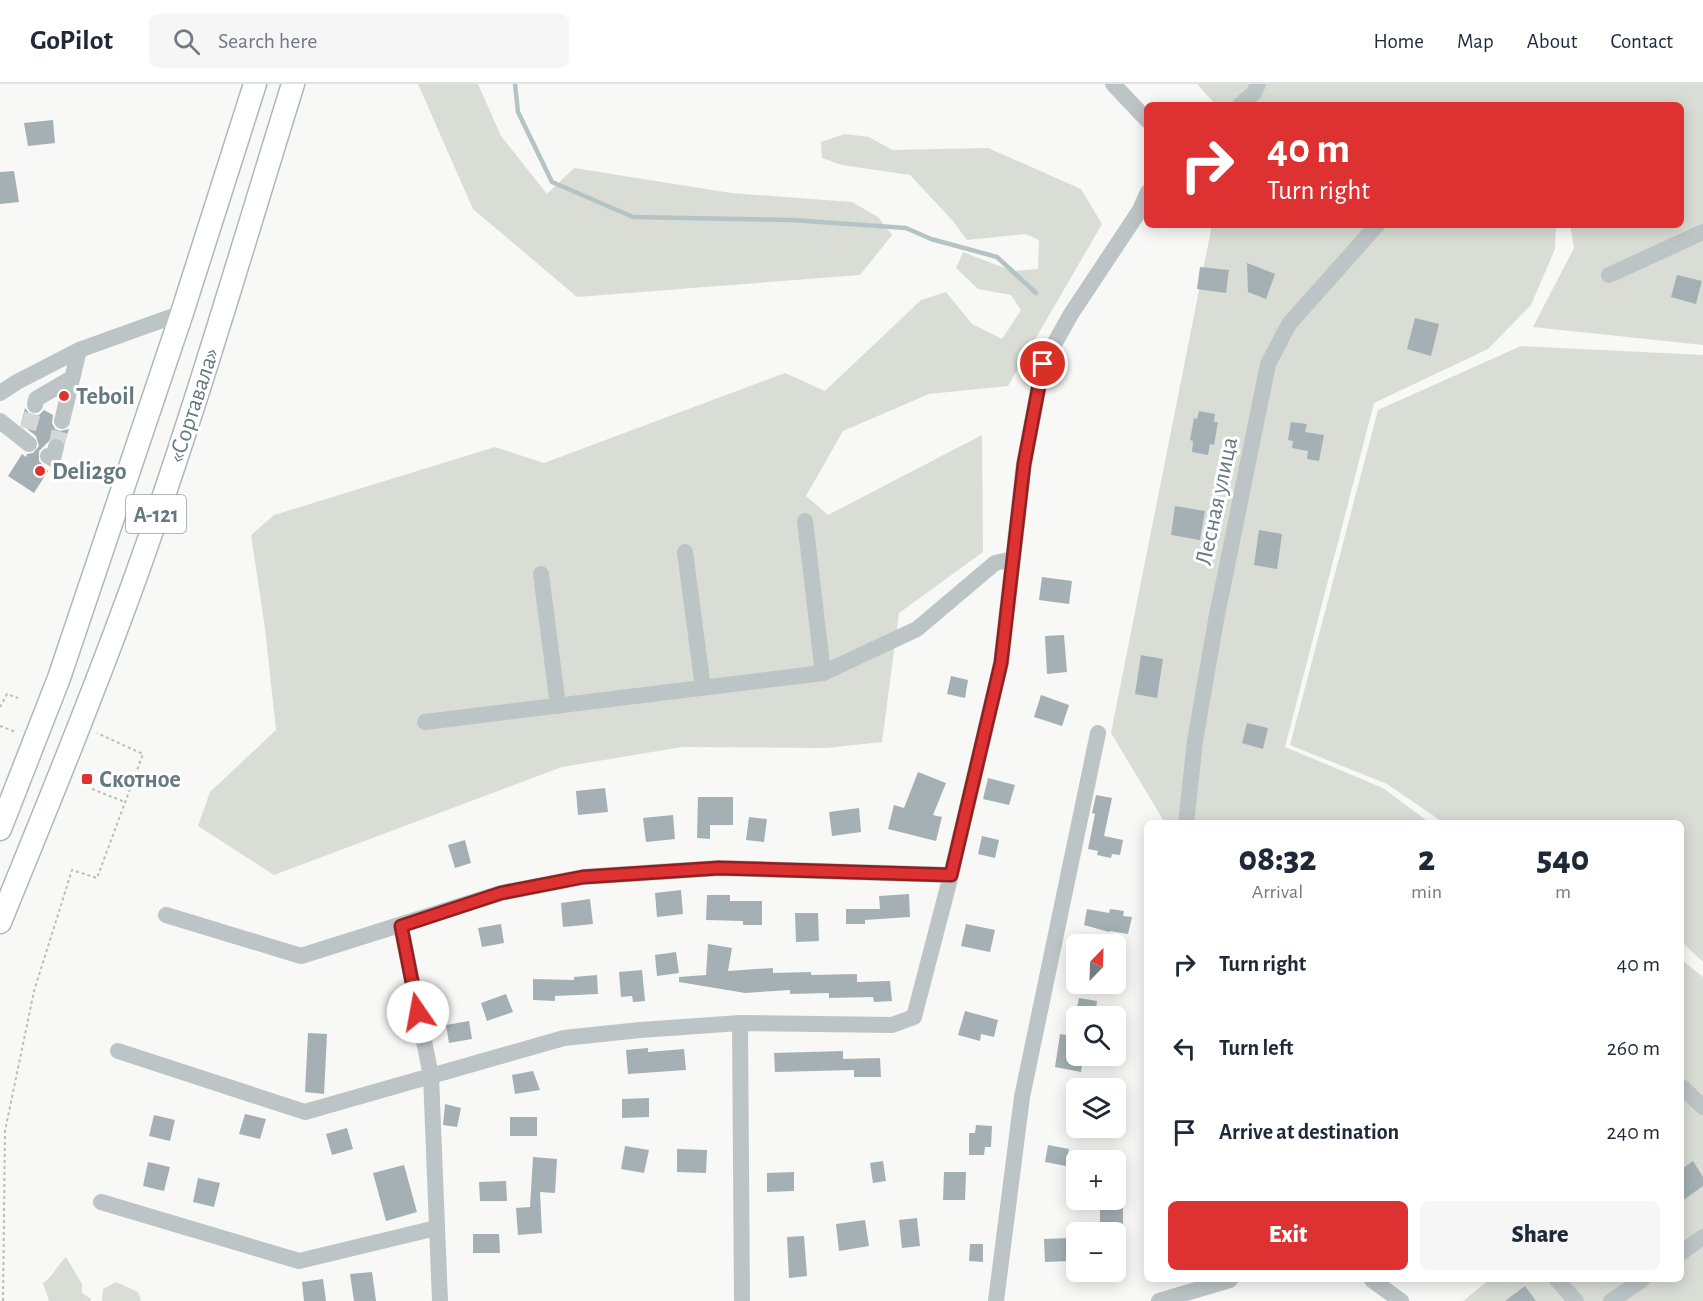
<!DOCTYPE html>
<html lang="en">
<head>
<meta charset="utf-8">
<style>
  :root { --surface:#fff; --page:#f6f6f7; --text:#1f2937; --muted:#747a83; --line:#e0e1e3; --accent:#dd3231 }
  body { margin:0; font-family:"Alegreya Sans",sans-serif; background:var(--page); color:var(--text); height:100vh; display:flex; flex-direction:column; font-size:22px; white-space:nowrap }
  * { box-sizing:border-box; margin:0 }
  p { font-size:20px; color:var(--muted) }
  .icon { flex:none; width:33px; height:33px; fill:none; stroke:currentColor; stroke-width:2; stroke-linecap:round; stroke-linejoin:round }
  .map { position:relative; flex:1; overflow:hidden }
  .side { position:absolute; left:1144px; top:736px; width:540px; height:462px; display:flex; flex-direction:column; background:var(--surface); border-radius:9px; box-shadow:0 3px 15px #0003 }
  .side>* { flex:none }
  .banner { position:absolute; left:1144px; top:18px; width:540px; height:126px; border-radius:9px; box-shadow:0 3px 15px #0003; background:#dd3231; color:#fff; overflow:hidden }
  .needle { width:39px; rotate:23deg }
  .controls { position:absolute; left:1066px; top:850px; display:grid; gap:12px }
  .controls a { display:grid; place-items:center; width:60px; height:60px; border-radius:9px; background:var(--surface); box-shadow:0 3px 15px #0003; font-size:30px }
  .pin { position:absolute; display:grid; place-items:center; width:51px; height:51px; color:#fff; margin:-26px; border:3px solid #fff; border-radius:50%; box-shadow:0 2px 6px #0007 }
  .me { position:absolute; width:66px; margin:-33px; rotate:348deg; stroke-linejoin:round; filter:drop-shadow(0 0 4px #0008) }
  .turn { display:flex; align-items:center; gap:21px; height:126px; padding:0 24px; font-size:27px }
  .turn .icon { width:78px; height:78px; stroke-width:2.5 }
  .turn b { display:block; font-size:42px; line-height:51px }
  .eta { display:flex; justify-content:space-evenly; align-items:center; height:102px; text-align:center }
  .eta b { font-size:36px; font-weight:800; line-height:42px }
  .cta { display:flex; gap:12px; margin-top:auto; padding:12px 24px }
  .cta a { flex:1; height:69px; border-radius:9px; background:var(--accent); color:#fff; font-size:24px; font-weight:800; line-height:69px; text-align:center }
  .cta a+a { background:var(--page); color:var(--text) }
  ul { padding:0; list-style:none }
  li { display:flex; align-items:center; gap:18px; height:84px; padding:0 24px }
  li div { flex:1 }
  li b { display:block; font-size:22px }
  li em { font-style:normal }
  header { display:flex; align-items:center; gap:36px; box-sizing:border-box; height:84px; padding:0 30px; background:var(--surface); border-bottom:2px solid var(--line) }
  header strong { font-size:28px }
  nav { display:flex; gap:33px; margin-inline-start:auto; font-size:21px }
  .search { width:420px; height:54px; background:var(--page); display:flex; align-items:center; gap:15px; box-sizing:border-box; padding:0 21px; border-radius:9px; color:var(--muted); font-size:22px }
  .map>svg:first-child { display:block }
  .green { fill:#d9ddd5 }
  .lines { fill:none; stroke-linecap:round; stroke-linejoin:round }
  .stream { stroke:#b4c4c6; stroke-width:4.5 }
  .building { fill:#a4b0b3 }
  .minor-tunnel { stroke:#d3d8d8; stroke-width:16; stroke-dasharray:16 8; stroke-linecap:butt }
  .highway-casing { stroke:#b1b7b9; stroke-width:25 }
  .path { stroke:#b8bdbe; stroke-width:2; stroke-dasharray:3 3; stroke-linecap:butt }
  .minor { stroke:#bdc4c5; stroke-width:16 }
  .highway { stroke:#fff; stroke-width:22 }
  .route-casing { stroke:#902020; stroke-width:15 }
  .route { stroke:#dd3231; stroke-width:10 }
  .poi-dot { fill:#dd3231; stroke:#fff; stroke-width:2 }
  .labels { text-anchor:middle; stroke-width:6; stroke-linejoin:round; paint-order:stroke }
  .shield { fill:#fff; stroke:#92a2a5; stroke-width:1.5 }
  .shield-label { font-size:22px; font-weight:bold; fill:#647a7f }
  .poi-label { font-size:24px; font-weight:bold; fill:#647a7f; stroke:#fff; text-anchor:start }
  .street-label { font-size:24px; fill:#647a7f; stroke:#fff }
</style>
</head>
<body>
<header>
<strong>GoPilot</strong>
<div class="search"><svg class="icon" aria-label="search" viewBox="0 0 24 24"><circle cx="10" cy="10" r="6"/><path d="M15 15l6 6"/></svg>Search here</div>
<nav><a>Home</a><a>Map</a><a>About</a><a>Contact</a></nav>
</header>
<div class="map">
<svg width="1703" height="1217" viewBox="0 0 1703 1217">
  <rect width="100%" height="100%" fill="#f8f8f6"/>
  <path class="green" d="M418,0H478L501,52L547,110L574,84L731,109L852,118L878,133L892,151L860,191L577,213L473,125Z
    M1197,0H1703V261L1533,243L1574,164L1570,141H1682V21H1216Z
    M845,50L869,53L892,66L988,64L1081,105L1102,140L1008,302L929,310L843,347L806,412L828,431L982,351L983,468L899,529L882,658L827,664L682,663L562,683L274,791L198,742L210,708L276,646L265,544L251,451L274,431L495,363L544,379L785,289L825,307L921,216L946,208L972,240L1002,255L1021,226L1011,211L978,205L956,184L963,168L1012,187L1038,185L1039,156L1025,150L967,156L953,137L910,91L842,81L822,74L821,58Z
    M1212,141H1556L1555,165L1531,221L1488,265L1374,319L1285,663L1383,704L1430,739H1165L1111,649Z
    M1521,262L1703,271V878L1682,858V740L1444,739L1387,700L1290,661L1378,326Z
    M1682,876L1703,893V1217H1463L1489,1196H1682Z
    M66,1173L82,1200V1209L91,1215V1217H49L43,1199C54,1192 56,1182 66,1173Z
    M116,1198L138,1208L141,1217H102L103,1205Z"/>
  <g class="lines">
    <path class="stream" d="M515,0L518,28L552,98L633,133L792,136L906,144L931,155L997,173L1036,209"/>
  </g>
  <path class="building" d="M53,36L55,59L28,62L24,39Z
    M14,87L19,118L0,120V88Z
    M1247,179L1275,190L1266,215L1248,208Z
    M1200,183L1229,186L1226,209L1197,205Z
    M1677,191L1702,197L1696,220L1671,213Z
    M1415,234L1439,240L1431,272L1407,265Z
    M25,324L29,329L34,331H39L44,326L53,331L52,339L55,345L60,347L69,345L65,358L59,353H53L39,367V377L48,387L34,409L8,392L22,370L26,373L27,370L33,369L39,362L36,352L21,340Z
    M1199,327L1215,330L1214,338H1218L1214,361L1210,360L1208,371L1192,368L1193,357L1190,356L1194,334L1197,335Z
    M1291,338L1307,340L1305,348L1324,351L1319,377L1307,375L1308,367L1292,364L1293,357L1288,356Z
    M1175,422L1205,427L1200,456L1171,451Z
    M1259,446L1282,450L1277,485L1254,481Z
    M1042,493L1072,497L1069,520L1039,516Z
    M1064,551L1067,588L1047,590L1045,552Z
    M1141,571L1163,575L1157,614L1135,610Z
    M951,592L968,596L965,614L947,610Z
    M1041,611L1069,621L1062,642L1034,633Z
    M1247,639L1268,644L1263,665L1242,659Z
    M918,688L946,699L933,731L942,733L936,757L888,745L894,721L904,724Z
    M988,694L1015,701L1009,721L983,715Z
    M605,704L608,728L578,731L576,707Z
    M1096,711L1112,714L1104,752L1123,756L1120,771L1112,770L1111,774L1097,771L1098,767L1088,765L1095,730L1092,729Z
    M698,713H733V741H710V755L697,754Z
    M859,724L861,748L832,752L829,728Z
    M673,731L675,755L646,758L643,734Z
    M749,733L767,735L764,758L746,756Z
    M982,752L999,756L995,774L978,770Z
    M465,756L471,779L455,784L448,761Z
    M681,806L683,830L657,833L655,809Z
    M909,810L910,833L865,836V840H846V825H880L879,812Z
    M707,811H730V817H762V841H743V837L706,836Z
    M590,815L593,840L563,843L561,819Z
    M1087,825L1109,829L1110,825L1124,827L1123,832L1132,833L1128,850L1110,847L1109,848L1084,841Z
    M795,829H818L819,857L796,858Z
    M501,840L504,859L482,863L478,844Z
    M966,840L995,846L990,868L961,862Z
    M708,860L732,864L728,887L773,884V889L811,888V891L857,890V898L890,897L892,917L874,918L873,913L829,914V909L790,910V906L745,909L679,898V893L706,891Z
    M676,868L679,889L657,892L655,871Z
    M642,886L645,917L633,918L632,912L621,913L619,888Z
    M597,891L598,910L555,912V917L533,916V895L574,896V893Z
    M506,910L513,928L487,937L481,919Z
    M1079,914L1097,917L1095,933H1075Z
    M965,927L998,936L994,953L981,950L980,957L958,951Z
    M469,937L472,955L449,959L446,941Z
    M308,949L327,950L324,1010L305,1008Z
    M1060,950L1077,953V972H1083L1081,988L1055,983Z
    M648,964V968L684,965L686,986L628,990L626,966Z
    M843,967V975L880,974L881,993H854V986L775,988L774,969Z
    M533,987L540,1006L515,1010L512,991Z
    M649,1014V1033L622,1034V1015Z
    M445,1020L461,1024L457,1043L443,1041Z
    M245,1030L266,1035L260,1055L239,1050Z
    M154,1031L175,1036L170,1057L149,1052Z
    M510,1033H537V1052H510Z
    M976,1041L992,1042L991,1063H985L984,1071H969V1049H975Z
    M347,1044L353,1065L332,1071L326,1050Z
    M1048,1061L1069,1065L1066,1082L1045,1078Z
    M625,1062L649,1066L644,1089L621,1085Z
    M677,1065L707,1066L706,1089L677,1088Z
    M533,1073L557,1075L555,1109L540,1108L542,1149L518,1151L516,1124L530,1123Z
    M883,1077L886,1097L873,1099L870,1079Z
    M1693,1077L1703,1093V1102L1682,1117V1085Z
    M148,1078L170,1083L164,1107L143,1102Z
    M404,1081L417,1128L386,1137L373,1089Z
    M794,1088V1107L767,1108V1089Z
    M944,1088H966L965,1116H943Z
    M198,1094L220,1099L214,1123L193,1118Z
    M506,1097L507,1117H480L479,1098Z
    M1100,1116H1123V1145H1100Z
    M917,1134L920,1162L902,1164L899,1136Z
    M865,1136L869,1162L839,1167L836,1140Z
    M473,1150H499L500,1169H473Z
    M804,1152L807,1192L789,1194L787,1153Z
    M1069,1154L1070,1177L1045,1178L1044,1155Z
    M970,1160H983V1178L969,1177Z
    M372,1188L376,1217H354L350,1190Z
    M323,1195L326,1217H304L302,1198Z
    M1525,1202L1536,1217H1505Z"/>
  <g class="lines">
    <path class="minor-tunnel" d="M28,345L35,321
      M56,363L62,337"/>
    <g class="highway-casing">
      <path id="highway" d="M0,745L59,594L182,229L255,0
        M0,838C47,723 94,608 136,492C194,330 242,164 293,0"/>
    </g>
    <path class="path" d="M0,623L7,610L18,614
      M0,642L16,648
      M92,705L125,718
      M3,1217L5,1047L34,907L72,786L97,794L143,670L97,649"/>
    <path class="minor" d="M1113,0L1148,37
      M1240,21L1254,9L1258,0
      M1609,191L1703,148
      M0,309L17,298L79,266L182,229
      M35,321L36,315L72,294
      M0,337L29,360
      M62,337L79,266
      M48,372L53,375L56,363
      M805,437L823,589
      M685,468L703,604
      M541,490L558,622
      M425,638L823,589L917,545L995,479L1013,475
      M1186,740L1195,657L1216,536L1268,280L1289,240L1377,141
      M166,831L301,872L501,809L583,793L719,784L951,791
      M401,842L431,992L440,1217
      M118,967L305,1028L564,954L640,946L740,939
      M1682,1003L1703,1023
      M101,1118L299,1177L436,1144
      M1682,1168L1703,1153
      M1372,1196L1401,1217
      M1557,1196L1576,1217
      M742,1217L740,939L892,941L914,933L951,791L1001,579L1024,380L1043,280L1071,230L1140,126L1148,108
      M996,1217L1022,1013L1098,649
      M1159,1217L1230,1196
      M1611,1217L1642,1196"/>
    <use href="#highway" class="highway"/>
  </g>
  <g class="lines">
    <g class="route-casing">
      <path id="route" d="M418,928L401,842L501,809L583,793L719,784L951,791L1001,579L1024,380L1043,280"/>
    </g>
    <use href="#route" class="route"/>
  </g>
  <g class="poi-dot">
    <circle cx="64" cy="312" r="6"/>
    <circle cx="40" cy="387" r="6"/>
    <rect x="81" y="689" width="12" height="12" rx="3"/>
  </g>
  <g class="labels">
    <rect class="shield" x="126" y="411" width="60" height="38" rx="4.5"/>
    <g class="shield-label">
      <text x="156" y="438">А-121</text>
    </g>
    <g class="poi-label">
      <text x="76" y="320">Teboil</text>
      <text x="52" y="395">Deli2go</text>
      <text x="99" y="703">Скотное</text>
    </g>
    <g class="street-label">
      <text transform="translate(193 321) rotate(-72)" y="8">«Сортавала»</text>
      <text transform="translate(1216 417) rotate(-78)" y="8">Лесная улица</text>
    </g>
  </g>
</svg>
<div class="controls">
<a><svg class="needle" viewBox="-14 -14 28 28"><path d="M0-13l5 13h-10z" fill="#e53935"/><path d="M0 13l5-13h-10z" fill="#747a83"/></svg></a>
<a><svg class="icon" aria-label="search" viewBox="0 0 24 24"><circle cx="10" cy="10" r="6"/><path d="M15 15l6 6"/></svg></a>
<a><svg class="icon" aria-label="layers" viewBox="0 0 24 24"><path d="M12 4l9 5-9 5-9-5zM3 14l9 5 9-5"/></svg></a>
<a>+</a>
<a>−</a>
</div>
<div class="pin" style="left:1043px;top:280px;background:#d93025"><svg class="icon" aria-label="arrive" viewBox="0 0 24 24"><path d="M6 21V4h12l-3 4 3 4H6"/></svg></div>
<svg class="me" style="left:418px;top:928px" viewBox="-20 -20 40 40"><circle r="19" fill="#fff"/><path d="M0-13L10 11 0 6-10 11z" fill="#dd3231"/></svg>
<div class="banner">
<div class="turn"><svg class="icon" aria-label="right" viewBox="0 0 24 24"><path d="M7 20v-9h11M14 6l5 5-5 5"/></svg><div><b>40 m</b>Turn right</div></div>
</div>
<section class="side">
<div class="eta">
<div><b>08:32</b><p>Arrival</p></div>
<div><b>2</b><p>min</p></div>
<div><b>540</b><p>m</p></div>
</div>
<ul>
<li><svg class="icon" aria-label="right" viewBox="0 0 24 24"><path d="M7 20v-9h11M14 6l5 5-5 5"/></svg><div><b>Turn right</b></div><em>40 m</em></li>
<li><svg class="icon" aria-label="left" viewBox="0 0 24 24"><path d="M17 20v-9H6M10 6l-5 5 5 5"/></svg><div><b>Turn left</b></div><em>260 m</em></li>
<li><svg class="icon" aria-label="arrive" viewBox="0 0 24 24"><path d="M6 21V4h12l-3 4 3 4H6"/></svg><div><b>Arrive at destination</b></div><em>240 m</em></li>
</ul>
<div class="cta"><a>Exit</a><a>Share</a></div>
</section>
</div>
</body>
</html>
